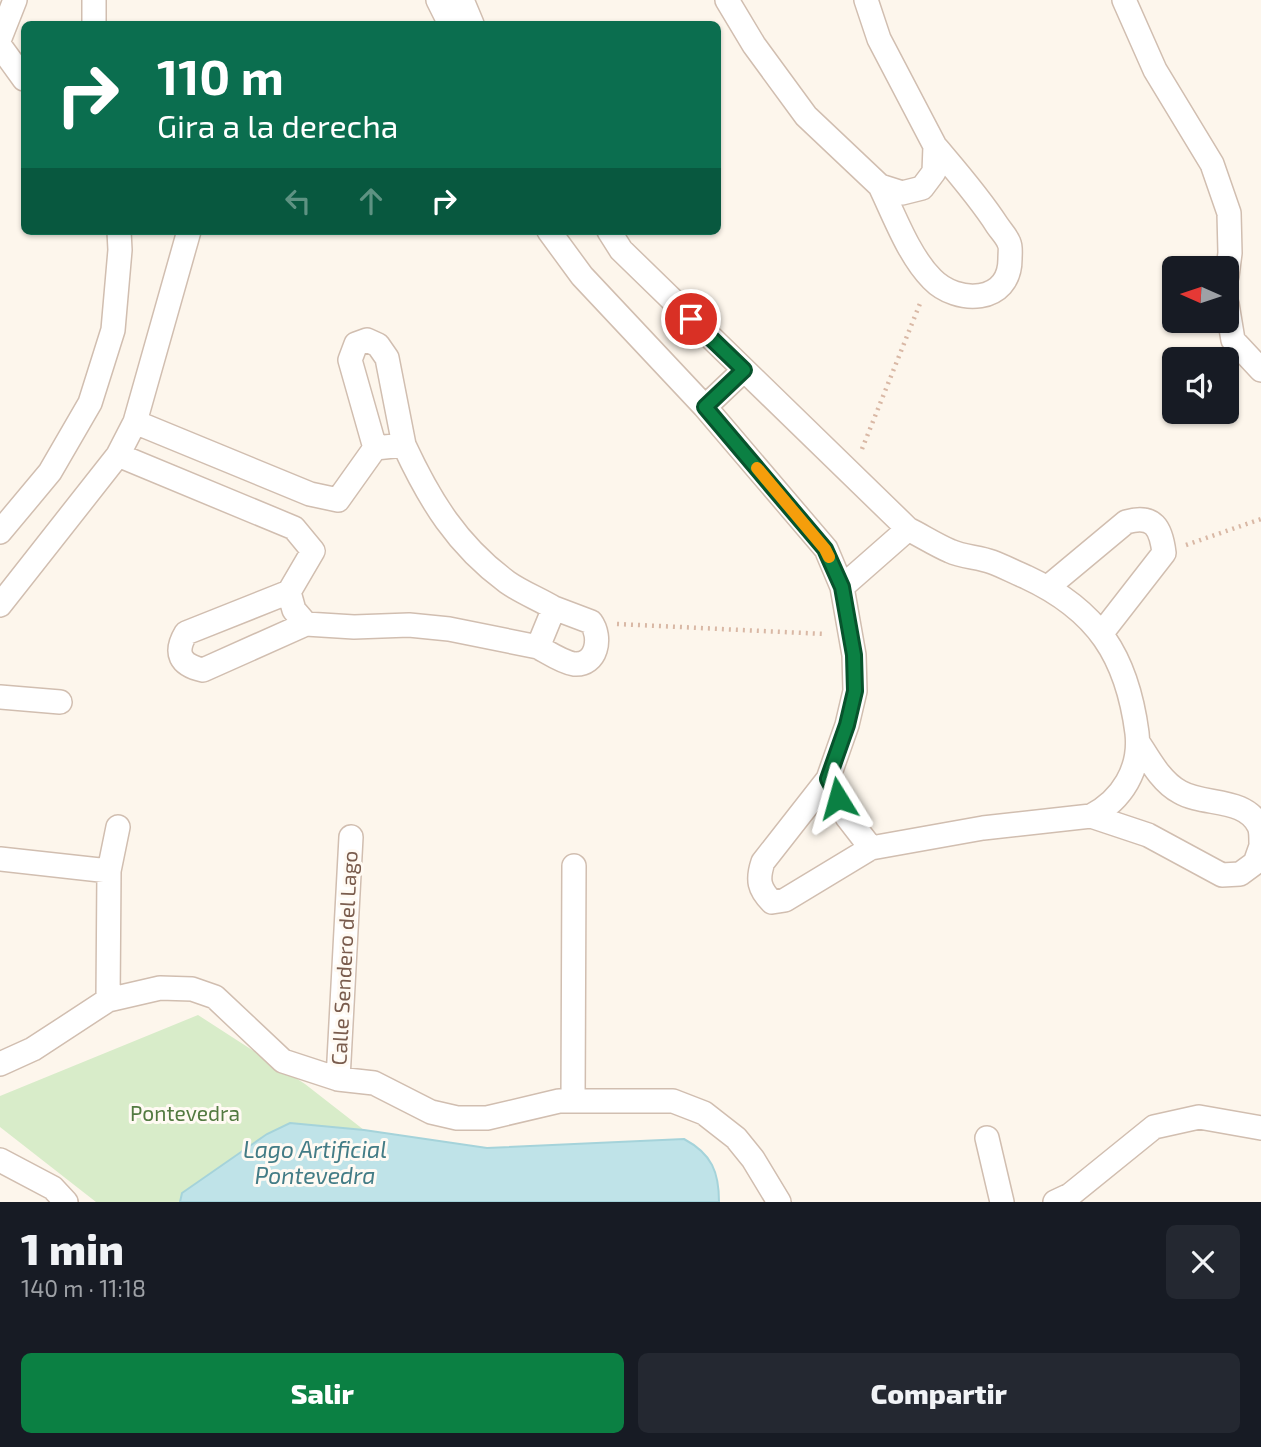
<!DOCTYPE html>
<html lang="es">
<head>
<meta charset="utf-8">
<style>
  :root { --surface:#171b24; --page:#242831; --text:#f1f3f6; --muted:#9ea1a6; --accent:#0b8043 }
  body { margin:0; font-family:"Exo 2",sans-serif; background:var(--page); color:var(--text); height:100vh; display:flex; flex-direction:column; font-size:26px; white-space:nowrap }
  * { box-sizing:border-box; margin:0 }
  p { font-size:23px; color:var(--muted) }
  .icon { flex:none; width:38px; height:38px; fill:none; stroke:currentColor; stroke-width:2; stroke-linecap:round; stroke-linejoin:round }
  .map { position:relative; height:1202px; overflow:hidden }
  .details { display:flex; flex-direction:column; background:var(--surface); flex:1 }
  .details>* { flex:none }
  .banner { position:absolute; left:21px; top:21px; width:700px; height:214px; border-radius:10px; box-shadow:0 2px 5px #0004; background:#0b6e4f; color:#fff; overflow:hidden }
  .needle { width:46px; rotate:273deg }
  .fabs { position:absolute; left:1162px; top:256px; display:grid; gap:14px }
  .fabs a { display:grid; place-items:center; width:77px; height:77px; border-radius:10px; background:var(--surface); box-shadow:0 2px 5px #0004; font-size:35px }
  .pin { position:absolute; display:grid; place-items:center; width:60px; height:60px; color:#fff; margin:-30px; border:4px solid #fff; border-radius:50%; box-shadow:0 2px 7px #0007 }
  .me { position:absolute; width:77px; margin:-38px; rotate:352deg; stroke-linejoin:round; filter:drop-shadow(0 0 5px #0008) }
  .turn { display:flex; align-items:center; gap:24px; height:147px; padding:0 21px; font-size:32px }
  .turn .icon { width:91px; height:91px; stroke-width:2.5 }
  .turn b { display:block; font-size:49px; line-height:60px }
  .lanes { display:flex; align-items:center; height:66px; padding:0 21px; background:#0003; justify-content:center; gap:35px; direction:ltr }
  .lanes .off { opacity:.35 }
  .round { display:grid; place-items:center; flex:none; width:74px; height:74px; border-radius:10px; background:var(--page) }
  .summary { display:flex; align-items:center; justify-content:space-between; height:119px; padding:0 21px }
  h1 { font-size:42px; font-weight:800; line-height:52px }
  .cta { display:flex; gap:14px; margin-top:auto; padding:14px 21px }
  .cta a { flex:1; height:80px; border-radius:10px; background:var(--accent); color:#fff; font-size:28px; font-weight:800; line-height:80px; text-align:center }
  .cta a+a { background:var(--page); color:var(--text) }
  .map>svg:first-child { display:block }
  .green { fill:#d8ecc9 }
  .water { fill:#bfe3e8; stroke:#a5d3da; stroke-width:2 }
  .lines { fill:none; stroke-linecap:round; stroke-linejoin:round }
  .minor-casing { stroke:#d1beb0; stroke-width:26 }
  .path { stroke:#d9b8a5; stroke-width:4.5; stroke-dasharray:2 5; stroke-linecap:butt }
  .minor { stroke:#fff; stroke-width:23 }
  .route-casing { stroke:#07532c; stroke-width:18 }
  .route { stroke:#0b8043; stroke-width:12 }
  .slow { stroke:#f59e0b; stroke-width:12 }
  .labels { text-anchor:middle; stroke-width:6; stroke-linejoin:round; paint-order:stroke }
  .street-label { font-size:21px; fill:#7a5c4d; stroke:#fffaf3 }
  .park-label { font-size:21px; fill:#537a41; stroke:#fffaf3 }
  .water-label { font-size:23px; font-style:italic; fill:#437c86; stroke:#fffaf3 }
</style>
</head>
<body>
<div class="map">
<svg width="1261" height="1202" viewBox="0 0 1261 1202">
  <rect width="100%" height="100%" fill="#fdf6ec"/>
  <path class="green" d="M198,1015L305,1084L364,1130L487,1148L684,1139C712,1154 719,1172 719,1202H96L0,1127V1096Z"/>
  <path class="water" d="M290,1123L364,1130L487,1148L684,1139C712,1154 719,1172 719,1202H180L182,1193L267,1134Z"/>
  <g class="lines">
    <g class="minor-casing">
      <path id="minor" d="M438,0L450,24
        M462,0L472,24
        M727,0L754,45L806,116L880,186L902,193L922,188L934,172L935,146L879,39L866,0
        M1124,0L1155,70L1212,164L1229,213L1230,253L1227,276
        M94,24V0
        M0,38L15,0
        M0,46L24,79
        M880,186C894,215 909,256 932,279C957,305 1010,304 1010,259C1010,254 1011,247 1009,243C1007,237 1001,231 997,225C979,197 957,172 935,146
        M549,231L582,276L705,407L826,549L842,587L854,655L855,691L847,725L828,779L847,817L871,848L983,828L1091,816C1122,800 1141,769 1137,733C1127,656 1097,610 1026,577C1014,572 1003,566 992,562C978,557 963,557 950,551C936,545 922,536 908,529L621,250L609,231
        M1227,304L1233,340L1261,370
        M705,407L744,370
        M375,448L350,360L356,344L367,340L378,345L387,358L404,445
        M118,455L294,528L313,551L289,592L294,610L306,624L354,627L409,625L449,629L538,647L554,608C539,599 521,592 507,582C457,545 430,501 404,445L375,448L338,500L310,494L135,422
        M0,532L50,472L90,403L113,330L120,250L119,231
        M842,587L908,529
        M1048,587L1126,522C1154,514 1161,528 1164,553L1101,634
        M289,592L186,633C174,653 180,665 203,670L306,624
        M0,605L118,455L135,422L189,231
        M538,647C549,653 562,662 574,664C597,666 602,637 591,622L554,608
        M0,697L60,702
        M1138,742C1149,759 1161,782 1180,792C1204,806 1245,797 1259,826C1261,830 1261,838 1261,843
        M828,779L763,862C757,880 759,889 772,902L785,900L871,848
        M1091,816L1148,835L1222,875L1240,874L1255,863L1261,846
        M0,859L109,871
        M108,1000L109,871L118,827
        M0,1064L33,1049L108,1000L160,988L192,989L215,997L283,1061L338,1079L374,1083L431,1112L457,1118H487L559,1101H673L704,1113L736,1138L753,1159L779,1202
        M338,1079L351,837
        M573,1101L574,866
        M987,1138L1002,1202
        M0,1160L53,1188L66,1202
        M1055,1202L1070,1195L1154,1127L1199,1117L1261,1128"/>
    </g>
    <path class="path" d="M862,449L921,301
      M1186,545L1261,519
      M617,624L825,634"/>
    <use href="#minor" class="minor"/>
  </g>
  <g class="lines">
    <g class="route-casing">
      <path id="route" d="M691,319L744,370L705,407L825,549L842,587L854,655L855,691L847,725L828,779L838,798"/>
    </g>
    <use href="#route" class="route"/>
    <path class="slow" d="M757,468L825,549L829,557"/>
  </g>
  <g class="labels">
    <g class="street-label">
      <text transform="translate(345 958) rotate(-87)" y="7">Calle Sendero del Lago</text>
    </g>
    <g class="park-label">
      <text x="185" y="1121">Pontevedra</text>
    </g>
    <g class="water-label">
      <text x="315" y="1158">Lago Artificial<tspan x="315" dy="26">Pontevedra</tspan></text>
    </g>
  </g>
</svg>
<div class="fabs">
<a><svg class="needle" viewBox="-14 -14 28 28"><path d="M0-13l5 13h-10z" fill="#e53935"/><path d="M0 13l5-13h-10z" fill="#9ea1a6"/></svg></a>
<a><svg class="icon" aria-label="sound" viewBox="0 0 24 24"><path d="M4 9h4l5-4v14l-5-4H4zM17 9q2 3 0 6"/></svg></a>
</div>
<div class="pin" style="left:691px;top:319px;background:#d93025"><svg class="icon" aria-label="arrive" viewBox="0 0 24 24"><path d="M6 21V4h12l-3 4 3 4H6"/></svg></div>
<svg class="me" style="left:838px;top:798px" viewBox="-20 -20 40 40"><path d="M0-17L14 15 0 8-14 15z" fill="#0b8043" stroke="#fff" stroke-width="4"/></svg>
<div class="banner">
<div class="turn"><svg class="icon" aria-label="right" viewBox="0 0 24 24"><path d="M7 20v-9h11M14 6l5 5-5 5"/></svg><div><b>110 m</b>Gira a la derecha</div></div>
<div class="lanes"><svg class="icon off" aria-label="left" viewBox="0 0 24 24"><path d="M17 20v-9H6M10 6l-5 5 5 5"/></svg><svg class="icon off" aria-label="ahead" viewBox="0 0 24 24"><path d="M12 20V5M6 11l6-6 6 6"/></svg><svg class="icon" aria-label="right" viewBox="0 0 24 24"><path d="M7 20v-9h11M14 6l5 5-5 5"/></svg></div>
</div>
</div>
<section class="details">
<div class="summary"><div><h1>1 min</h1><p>140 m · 11:18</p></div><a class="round"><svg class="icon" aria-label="close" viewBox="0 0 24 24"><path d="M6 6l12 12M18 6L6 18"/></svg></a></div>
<div class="cta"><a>Salir</a><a>Compartir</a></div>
</section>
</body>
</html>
